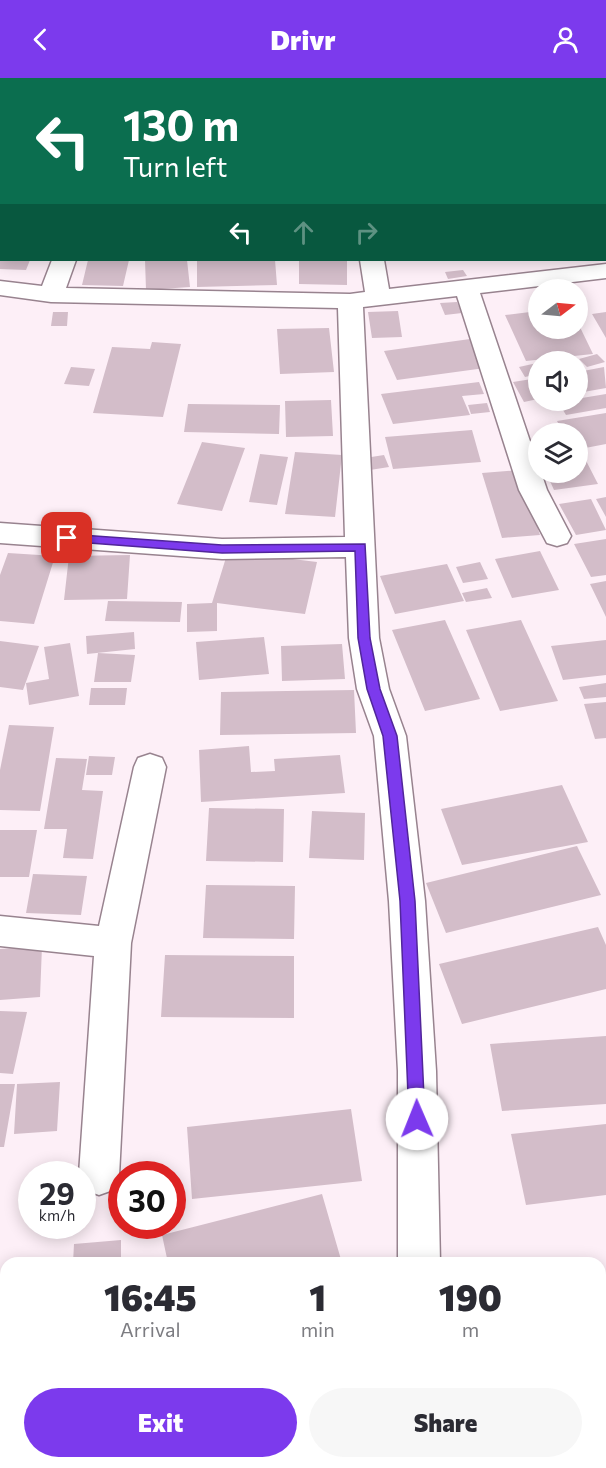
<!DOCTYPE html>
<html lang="en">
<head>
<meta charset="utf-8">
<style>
  :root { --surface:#fff; --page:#f7f7f7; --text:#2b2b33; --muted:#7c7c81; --accent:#7c3aed }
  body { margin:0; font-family:Commissioner,sans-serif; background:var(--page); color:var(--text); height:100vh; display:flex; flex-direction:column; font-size:22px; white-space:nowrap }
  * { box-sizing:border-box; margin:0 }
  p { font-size:20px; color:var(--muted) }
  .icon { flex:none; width:33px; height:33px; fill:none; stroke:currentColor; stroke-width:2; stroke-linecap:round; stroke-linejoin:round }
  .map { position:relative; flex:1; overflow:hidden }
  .side { position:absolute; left:0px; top:1179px; width:606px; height:212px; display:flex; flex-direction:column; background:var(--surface); border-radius:18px 18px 0 0; box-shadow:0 3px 15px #0003 }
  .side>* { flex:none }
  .top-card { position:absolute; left:0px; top:0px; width:606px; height:183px; box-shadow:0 3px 15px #0003; background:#0b6e4f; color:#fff; overflow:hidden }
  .needle { width:39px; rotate:74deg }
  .fabs { position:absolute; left:528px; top:201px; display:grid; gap:12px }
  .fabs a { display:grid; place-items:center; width:60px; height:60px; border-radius:50%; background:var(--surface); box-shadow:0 3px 15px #0003; font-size:30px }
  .speed { position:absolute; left:18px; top:1083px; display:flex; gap:12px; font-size:30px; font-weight:700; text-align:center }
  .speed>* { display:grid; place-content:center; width:78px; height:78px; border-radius:50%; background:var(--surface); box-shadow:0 3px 15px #0003; line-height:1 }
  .speed small { font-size:15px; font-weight:400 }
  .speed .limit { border:9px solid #d22; background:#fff; color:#111 }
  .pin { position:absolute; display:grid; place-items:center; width:51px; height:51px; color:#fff; margin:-26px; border-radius:12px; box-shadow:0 3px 9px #0006 }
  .me { position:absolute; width:66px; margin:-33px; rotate:359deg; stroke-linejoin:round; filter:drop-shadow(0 0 4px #0008) }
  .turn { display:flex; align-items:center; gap:21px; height:126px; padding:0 24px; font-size:27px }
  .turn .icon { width:78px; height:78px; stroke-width:2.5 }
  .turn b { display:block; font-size:42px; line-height:51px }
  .lanes { display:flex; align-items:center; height:57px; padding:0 24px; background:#0003; justify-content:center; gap:30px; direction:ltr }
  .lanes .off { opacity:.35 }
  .eta { display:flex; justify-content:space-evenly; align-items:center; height:102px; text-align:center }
  .eta b { font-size:36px; font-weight:800; line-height:42px }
  .cta { display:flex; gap:12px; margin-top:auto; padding:12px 24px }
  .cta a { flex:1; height:69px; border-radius:36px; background:var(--accent); color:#fff; font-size:24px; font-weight:800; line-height:69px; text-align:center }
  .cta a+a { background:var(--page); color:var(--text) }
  header { display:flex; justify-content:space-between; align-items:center; height:78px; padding:0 24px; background:var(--accent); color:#fff; font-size:27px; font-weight:800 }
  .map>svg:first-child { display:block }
  .building { fill:#d3bdc9 }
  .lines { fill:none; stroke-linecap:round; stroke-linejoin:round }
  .minor-casing { stroke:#98838f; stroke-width:3 }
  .minor { fill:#fff; fill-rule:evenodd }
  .route { fill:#7c3aed; stroke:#51269a; stroke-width:1.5 }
</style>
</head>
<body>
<header><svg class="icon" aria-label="back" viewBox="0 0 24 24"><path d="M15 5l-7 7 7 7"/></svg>Drivr<svg class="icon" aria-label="person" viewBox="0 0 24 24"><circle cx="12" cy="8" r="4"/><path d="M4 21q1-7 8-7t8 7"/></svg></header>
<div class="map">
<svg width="606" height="1390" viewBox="0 0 606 1390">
  <rect width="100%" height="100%" fill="#fdeff7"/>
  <path class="building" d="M0,182H30L26,192L0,191Z
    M88,182H129L123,208L82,207Z
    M145,182H187L190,209L146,212Z
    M197,182H275L277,207L197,209Z
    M299,182H347V207L299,206Z
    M463,192L467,198L448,201L445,194Z
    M457,224L462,235L445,237L440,225Z
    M398,233L402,259L372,260L368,234Z
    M538,233V250H578V245L593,276L526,283L505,237Z
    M53,234H68L67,248H51Z
    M606,234V260L592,236Z
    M329,250L334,294L280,296L277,251Z
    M470,261L485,290L397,302L384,273Z
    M152,264L181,266L163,339L93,335L112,269L150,271Z
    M597,276L605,284L587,289L579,281Z
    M537,285L538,296L525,299L519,289Z
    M71,289L95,291L89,308L64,306Z
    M604,289L606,310L578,315V294Z
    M538,300V321L524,324L513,304Z
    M479,304L484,316L462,318L470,337L393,346L381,316Z
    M606,316V330L566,337L558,324Z
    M331,322L333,358L286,359L285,323Z
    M487,325L490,334L471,336L468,327Z
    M188,326L280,327L279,356L184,354Z
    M606,335V366L580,371L598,406L554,412L546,394H578V356H564L557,343Z
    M472,352L481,384L393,391L385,359Z
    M202,364L245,370L222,433L177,426Z
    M295,374L342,377L335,439L285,436Z
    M260,376L288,379L277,427L249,424Z
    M384,377L389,389L370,392L365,380Z
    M519,392L540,457L502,460L482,395Z
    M606,419V439L596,421Z
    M591,421L606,452L576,457L559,426Z
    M606,461V497L591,499L574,466Z
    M228,473L317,484L305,536L217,525V553L187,554V526L212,525Z
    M540,473L559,512L512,520L495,481Z
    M8,475L55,478L34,546L0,543V497Z
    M130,477L127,521L64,522L69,478Z
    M480,484L488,501L463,505L456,489Z
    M447,486L464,523L395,536L380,498Z
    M606,503V539L590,506Z
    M487,510L492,520L466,524L462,515Z
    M108,523L182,524L180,544L105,543Z
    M445,542L480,621L425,633L392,552Z
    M521,542L558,623L500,633L466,552Z
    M134,554L135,571L87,576L86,558Z
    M264,559L269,596L199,602L196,564Z
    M606,562V597L563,602L551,568Z
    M0,563L39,568L23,612L0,609Z
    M70,565L79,618L29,627L26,605L49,601L44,569Z
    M342,566L345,601L282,603L281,568Z
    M98,575L135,577L131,604H94Z
    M606,605V619L584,621L579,609Z
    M91,610H127L125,627H89Z
    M354,612L356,655L220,657L221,614Z
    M606,624V660L595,661L584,626Z
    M9,647L54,649L40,733L0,732V692Z
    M249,668L251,694L275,693L274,681L340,677L345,715L201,724L199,672Z
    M89,678L115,679L112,697H86Z
    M56,680L87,681L82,712L103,713L93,781L63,780L67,751H44Z
    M562,707L588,764L462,787L441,731Z
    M209,730L284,731L283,784L206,783Z
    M312,733L365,735L364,782L309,780Z
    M0,752H37L29,799H0Z
    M577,768L601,817L446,855L426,805Z
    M33,796L87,798L81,837L26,835Z
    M206,807L295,808L294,861L203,860Z
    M598,849L606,867V911L462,946L439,886Z
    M42,868L40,919L0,922V871Z
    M165,877L294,878V940L161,939Z
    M0,933L27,934L13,996L0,995Z
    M606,958V1026L502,1033L490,966Z
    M60,1004L57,1053L14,1056L17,1006Z
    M0,1006H15L4,1069H0Z
    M351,1031L362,1103L192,1121L187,1049Z
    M606,1046V1117L526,1127L511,1056Z
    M322,1116L342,1185H168L162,1157Z
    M121,1162V1185H73L74,1166Z
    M6,1239V1327L0,1328V1241Z
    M606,1333V1390H499L497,1384H600V1335Z"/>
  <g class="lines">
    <g class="minor-casing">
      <path id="minor" d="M93,0H113L92,2Z
        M319,0H339V2H319Z
        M52,182H76L66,210L350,216L365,214L360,182H384L389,211L606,186V200L480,215L538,387V394H541L547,412L571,458L567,465L557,468L547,465L519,412L457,218L363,229L379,560L389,611L406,658L425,823L436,993L440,1185H398V993L389,823L374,658L357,611L349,560L346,479L222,481L0,465V445L222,461L345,459L338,230L51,224L0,217V203L42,208Z
        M150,676L162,680L166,689L131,865L119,1098L113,1112L99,1117L85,1112L82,1096H79L94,878L0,868V838L99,848L134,689L138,680Z
        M606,1246V1290L600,1291V1247Z
        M380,1384H426L425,1390H379Z"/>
    </g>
    <use href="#minor" class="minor"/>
  </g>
  <path class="route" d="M67,456L222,467L365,466L370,560L380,611L397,658L415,823L425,1041L423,1046L417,1048L411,1046L409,1041L400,823L383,658L367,611L358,560L355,473L222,475L63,463L61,460Z"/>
</svg>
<div class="fabs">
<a><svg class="needle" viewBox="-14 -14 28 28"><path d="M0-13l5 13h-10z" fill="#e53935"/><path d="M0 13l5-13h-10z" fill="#7c7c81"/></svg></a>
<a><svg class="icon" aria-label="sound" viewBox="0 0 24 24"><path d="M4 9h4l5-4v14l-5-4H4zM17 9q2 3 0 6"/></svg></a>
<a><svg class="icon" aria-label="layers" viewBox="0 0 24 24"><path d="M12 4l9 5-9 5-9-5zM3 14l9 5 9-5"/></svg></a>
</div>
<div class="speed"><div>29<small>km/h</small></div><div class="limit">30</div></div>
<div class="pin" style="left:67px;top:460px;background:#d93025"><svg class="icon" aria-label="arrive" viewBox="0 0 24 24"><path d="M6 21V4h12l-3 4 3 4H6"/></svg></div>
<svg class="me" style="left:417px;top:1041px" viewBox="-20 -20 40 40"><circle r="19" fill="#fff"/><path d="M0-13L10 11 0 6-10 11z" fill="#7c3aed"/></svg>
<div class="top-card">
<div class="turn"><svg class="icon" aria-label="left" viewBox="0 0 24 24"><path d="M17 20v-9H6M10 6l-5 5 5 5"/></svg><div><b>130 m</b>Turn left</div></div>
<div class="lanes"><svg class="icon" aria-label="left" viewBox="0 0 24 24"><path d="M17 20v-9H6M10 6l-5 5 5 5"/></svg><svg class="icon off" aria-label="ahead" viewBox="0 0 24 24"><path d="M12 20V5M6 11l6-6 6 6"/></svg><svg class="icon off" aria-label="right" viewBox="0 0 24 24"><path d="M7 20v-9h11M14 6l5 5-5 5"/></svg></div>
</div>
<section class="side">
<div class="eta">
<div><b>16:45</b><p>Arrival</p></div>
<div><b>1</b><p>min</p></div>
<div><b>190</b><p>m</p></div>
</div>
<div class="cta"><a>Exit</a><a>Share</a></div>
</section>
</div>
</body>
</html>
